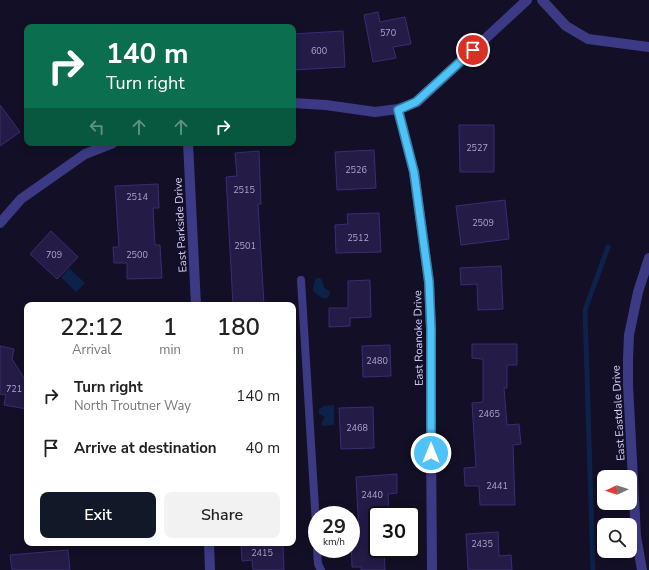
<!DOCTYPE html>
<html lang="en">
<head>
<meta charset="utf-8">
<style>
  :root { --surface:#fff; --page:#f2f2f2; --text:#222; --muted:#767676; --accent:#111827 }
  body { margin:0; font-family:"Nunito Sans",sans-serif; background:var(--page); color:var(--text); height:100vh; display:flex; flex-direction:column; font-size:15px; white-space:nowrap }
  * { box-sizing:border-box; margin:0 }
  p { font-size:13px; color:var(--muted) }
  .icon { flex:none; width:22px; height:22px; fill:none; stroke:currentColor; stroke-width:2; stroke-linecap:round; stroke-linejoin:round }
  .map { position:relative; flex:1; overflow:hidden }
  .drawer { position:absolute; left:24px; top:302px; width:272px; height:244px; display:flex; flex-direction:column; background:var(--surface); border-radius:8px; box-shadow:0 2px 10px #0003 }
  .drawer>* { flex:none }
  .hud { position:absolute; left:24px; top:24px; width:272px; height:122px; border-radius:8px; box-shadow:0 2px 10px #0003; background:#0b6e4f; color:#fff; overflow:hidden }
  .needle { width:26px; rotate:267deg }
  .fabs { position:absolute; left:597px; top:470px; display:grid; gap:8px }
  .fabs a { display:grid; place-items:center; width:40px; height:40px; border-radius:8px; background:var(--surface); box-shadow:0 2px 10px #0003; font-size:20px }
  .speed { position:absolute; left:308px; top:506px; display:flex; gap:8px; font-size:20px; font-weight:700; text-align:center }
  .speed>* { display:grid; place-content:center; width:52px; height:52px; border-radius:50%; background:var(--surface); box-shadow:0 2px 10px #0003; line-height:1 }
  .speed small { font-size:10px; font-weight:400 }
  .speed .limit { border:2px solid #111; border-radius:6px; background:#fff; color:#111 }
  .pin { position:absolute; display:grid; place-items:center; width:34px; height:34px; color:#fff; margin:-17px; border:2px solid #fff; border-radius:50%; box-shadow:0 1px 4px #0007 }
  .me { position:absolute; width:44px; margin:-22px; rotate:0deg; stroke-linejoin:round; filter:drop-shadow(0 0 3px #0008) }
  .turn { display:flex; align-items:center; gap:14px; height:84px; padding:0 16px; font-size:18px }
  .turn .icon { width:52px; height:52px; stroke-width:2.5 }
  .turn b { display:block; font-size:28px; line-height:34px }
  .lanes { display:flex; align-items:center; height:38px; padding:0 16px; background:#0003; justify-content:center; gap:20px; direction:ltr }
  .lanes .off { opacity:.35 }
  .eta { display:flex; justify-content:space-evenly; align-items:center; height:68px; text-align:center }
  .eta b { font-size:24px; font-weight:600; line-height:28px }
  .cta { display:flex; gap:8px; margin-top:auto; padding:8px 16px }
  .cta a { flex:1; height:46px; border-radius:8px; background:var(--accent); color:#fff; font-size:16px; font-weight:600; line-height:46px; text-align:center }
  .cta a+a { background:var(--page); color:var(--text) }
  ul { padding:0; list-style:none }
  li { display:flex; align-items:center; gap:12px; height:52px; padding:0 16px }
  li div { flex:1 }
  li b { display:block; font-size:15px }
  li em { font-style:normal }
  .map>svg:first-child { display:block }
  .water { fill:#0c2248 }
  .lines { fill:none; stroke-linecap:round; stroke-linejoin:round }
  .stream { stroke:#0c2248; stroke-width:5 }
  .building { fill:#241b47; stroke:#3b2d73 }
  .service { stroke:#3d3a85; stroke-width:8 }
  .minor { stroke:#3d3a85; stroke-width:10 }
  .route-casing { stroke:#337fa1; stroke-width:10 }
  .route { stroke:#4fc3f7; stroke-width:7 }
  .labels { text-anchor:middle; stroke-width:4; stroke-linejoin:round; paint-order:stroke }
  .number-label { font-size:9px; fill:#aca6d1 }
  .street-label { font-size:11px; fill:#d9d4ff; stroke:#130f26 }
</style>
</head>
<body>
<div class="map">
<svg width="649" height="570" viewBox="0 0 649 570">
  <rect width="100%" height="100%" fill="#130f26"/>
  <path class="water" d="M69,268L85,283L76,292L61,277Z
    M316,278H320L322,280L324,287L330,292L329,296C327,298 327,299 324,298C321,298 314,293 313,290C313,287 315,280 316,278Z
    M334,405V425L323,426L321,424L325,417L319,414V409L324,406Z"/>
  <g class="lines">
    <path class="stream" d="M593,570L585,310L608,247"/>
  </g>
  <path class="building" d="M378,12L380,22L405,17L411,44L393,47L396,58L373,62L364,15Z
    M343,31L345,67L293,70V34Z
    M0,105L20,132L0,146Z
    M459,125H494V172H460Z
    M374,150L376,188L337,190L335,152Z
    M259,151L261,204H258L264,305H233L226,177L237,176L235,153Z
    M158,184L159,208H153L155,245H160L162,278L127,279V263H114L113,247H119L115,186Z
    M505,200L509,239L461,245L456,206Z
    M379,213L381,252L336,253L335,225L348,224L347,214Z
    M51,231L78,257L57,279L30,254Z
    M501,266L503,309L478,310L477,284L461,285L460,268Z
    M370,280L371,317L350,318V326L329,327V308H348V281Z
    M472,344H517V365H507V388H504L507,425L519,424L521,444L513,445L515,505H480L479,486H465L464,468L476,467L472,403L483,402V359L472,358Z
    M390,345L391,376L363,377L362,346Z
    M0,346L14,349L12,359L27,383V409L4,405L6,395L0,394Z
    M373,407L374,448L341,449L339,408Z
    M397,474V493L388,494L389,515H377V549H384L385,570H361V567H352L351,534L359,533L356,477Z
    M498,532L499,556L511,555L512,570H468L466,534Z
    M241,543H263L264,546L283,545L284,570H253L252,560L242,561Z
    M68,550L70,570H12L10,555Z"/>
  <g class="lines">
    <path class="service" d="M301,280L317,541
      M317,549L318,564L321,570"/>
    <path class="minor" d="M542,0L566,26L588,39L649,47
      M293,103L326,105L375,112L398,109L417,102L527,0
      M398,109L414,172L429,282L431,329V438L432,570
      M188,143L196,305
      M0,223L21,199L85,154L113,143
      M209,543L210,570
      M642,570L636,536L628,385V359L629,335L638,292L649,258"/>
  </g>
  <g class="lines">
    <g class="route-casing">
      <path id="route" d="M431,453V329L429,282L414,172L398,110L416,102L473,50"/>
    </g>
    <use href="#route" class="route"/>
  </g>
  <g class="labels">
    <g class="number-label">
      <text x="388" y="36">570</text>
      <text x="319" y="54">600</text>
      <text x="477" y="151">2527</text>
      <text x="356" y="173">2526</text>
      <text x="244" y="193">2515</text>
      <text x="137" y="200">2514</text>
      <text x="483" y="226">2509</text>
      <text x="358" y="241">2512</text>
      <text x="245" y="249">2501</text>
      <text x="54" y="258">709</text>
      <text x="137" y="258">2500</text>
      <text x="377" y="364">2480</text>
      <text x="14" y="392">721</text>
      <text x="489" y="417">2465</text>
      <text x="357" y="431">2468</text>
      <text x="497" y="489">2441</text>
      <text x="372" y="498">2440</text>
      <text x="482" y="547">2435</text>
      <text x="262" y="556">2415</text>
    </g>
    <g class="street-label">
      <text transform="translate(180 225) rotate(-93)" y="4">East Parkside Drive</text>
      <text transform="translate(418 338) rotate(-91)" y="4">East Roanoke Drive</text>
      <text transform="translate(618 413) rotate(-93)" y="4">East Eastdale Drive</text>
    </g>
  </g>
</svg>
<div class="fabs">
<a><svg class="needle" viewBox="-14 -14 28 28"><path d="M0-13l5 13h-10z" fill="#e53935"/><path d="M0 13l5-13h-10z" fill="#767676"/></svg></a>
<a><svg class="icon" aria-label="search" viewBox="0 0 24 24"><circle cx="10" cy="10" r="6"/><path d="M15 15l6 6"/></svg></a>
</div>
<div class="speed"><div>29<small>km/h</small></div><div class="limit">30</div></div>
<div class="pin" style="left:473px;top:50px;background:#d93025"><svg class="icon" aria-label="arrive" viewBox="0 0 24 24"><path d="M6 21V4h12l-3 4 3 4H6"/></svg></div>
<svg class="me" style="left:431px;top:453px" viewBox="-20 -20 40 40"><circle r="17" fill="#4fc3f7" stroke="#fff" stroke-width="3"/><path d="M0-11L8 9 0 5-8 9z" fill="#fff"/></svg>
<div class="hud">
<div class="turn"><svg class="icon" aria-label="right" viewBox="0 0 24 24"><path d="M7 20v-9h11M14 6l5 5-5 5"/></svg><div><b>140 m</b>Turn right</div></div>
<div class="lanes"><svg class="icon off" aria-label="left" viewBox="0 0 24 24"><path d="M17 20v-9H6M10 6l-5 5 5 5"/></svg><svg class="icon off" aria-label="ahead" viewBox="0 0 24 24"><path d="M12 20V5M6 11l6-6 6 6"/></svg><svg class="icon off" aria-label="ahead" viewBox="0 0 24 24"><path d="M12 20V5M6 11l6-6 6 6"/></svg><svg class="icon" aria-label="right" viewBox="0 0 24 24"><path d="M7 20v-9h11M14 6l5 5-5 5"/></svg></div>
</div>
<section class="drawer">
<div class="eta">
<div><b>22:12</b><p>Arrival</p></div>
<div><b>1</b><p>min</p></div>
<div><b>180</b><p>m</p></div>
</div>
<ul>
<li><svg class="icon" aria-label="right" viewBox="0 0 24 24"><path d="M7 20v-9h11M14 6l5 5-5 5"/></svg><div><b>Turn right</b><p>North Troutner Way</p></div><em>140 m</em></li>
<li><svg class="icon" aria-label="arrive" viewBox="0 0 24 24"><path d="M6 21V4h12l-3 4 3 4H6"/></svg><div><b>Arrive at destination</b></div><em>40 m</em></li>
</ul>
<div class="cta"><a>Exit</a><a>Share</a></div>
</section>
</div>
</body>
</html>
